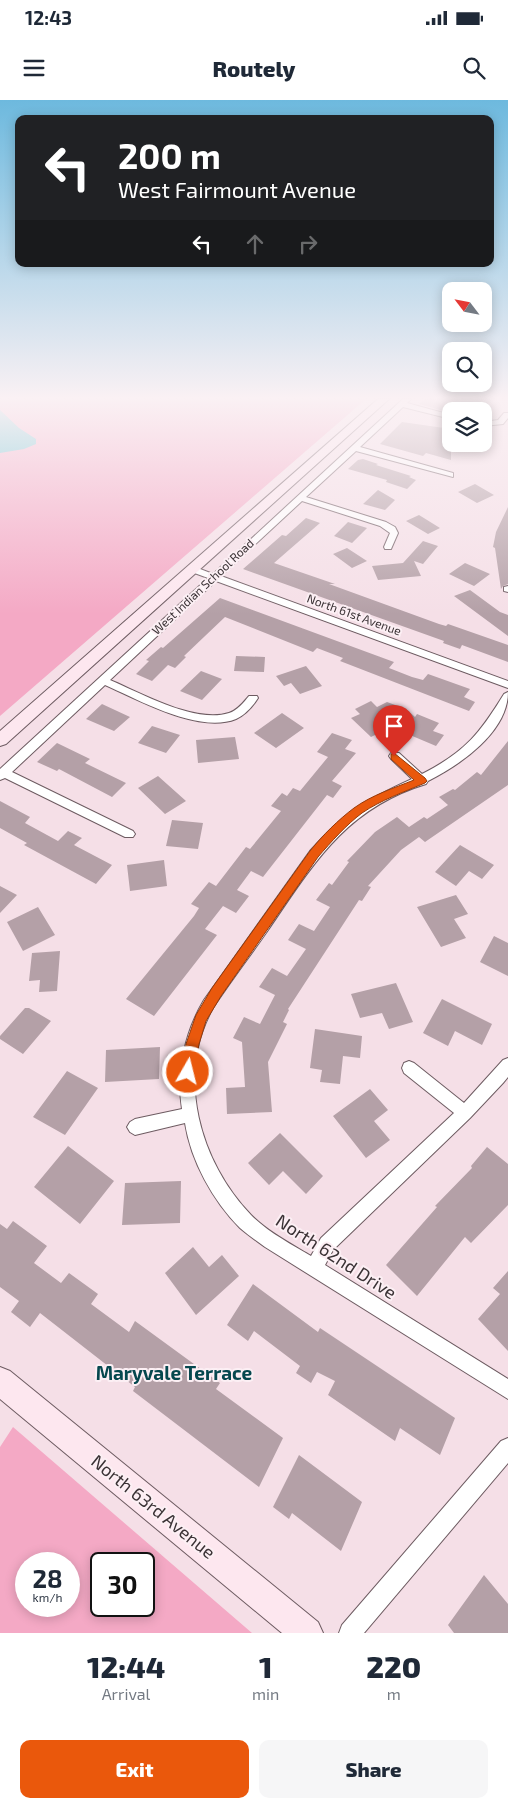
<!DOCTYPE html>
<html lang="en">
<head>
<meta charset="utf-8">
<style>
  :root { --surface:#fff; --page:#f6f6f7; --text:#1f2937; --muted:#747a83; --accent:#ea580c }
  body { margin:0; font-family:"Exo 2",sans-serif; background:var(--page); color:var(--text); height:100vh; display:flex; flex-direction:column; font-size:19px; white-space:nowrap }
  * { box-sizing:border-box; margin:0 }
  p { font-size:16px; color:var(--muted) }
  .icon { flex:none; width:28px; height:28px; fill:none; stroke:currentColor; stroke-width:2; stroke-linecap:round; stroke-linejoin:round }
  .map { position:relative; height:1533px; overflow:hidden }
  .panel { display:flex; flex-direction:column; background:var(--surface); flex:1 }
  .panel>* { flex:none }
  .hud { position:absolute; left:15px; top:15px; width:479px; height:152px; border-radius:10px; box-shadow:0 2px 12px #0003; background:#202124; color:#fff; overflow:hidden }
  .needle { width:32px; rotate:302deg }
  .buttons { position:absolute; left:442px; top:182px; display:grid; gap:10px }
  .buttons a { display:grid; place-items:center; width:50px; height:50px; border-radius:10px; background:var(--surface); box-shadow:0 2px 12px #0003; font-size:25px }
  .speed { position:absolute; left:15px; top:1452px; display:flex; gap:10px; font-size:25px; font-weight:700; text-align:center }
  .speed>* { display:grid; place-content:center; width:65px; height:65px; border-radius:50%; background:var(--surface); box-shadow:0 2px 12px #0003; line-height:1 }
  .speed small { font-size:12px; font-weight:400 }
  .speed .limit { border:2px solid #111; border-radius:8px; background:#fff; color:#111 }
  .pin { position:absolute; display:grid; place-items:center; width:42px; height:42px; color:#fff; margin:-51px -21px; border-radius:50% 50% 50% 0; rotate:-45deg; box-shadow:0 0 5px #0007 }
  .pin .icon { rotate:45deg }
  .me { position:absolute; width:55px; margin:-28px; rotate:8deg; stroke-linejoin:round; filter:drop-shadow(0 0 4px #0008) }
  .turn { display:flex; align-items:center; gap:18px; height:105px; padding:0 20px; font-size:22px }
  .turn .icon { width:65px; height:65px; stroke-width:2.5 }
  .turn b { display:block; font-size:35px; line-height:42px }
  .lanes { display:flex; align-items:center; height:48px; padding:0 20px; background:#0003; justify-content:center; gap:25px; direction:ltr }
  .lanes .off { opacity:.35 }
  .eta { display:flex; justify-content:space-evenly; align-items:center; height:85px; text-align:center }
  .eta b { font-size:30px; font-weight:800; line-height:35px }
  .cta { display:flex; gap:10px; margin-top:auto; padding:10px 20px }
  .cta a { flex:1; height:58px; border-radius:10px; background:var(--accent); color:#fff; font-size:20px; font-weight:800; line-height:58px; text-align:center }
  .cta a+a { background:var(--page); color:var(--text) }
  .status { display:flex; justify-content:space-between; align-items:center; height:35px; padding:0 25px; background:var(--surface); direction:ltr }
  .status svg { height:14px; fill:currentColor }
  header { display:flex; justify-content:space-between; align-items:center; height:65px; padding:0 20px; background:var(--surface); font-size:22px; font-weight:800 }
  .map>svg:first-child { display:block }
  .green { fill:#f4a9c5; fill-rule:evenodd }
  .water { fill:#56c1cf }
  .building { fill:#b4a0a7 }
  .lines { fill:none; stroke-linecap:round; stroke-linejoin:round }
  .street-casing { stroke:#6d5b61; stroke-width:2 }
  .secondary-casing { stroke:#6d5b61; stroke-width:2 }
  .street { fill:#fff; fill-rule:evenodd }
  .secondary { fill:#fde7ef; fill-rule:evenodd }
  .route { fill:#ea580c; stroke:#983908 }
  .labels { text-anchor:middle; stroke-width:4; stroke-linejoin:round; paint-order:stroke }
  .far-street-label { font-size:12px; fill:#3a3235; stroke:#fceff4 }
  .near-street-label { font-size:18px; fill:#3a3235; stroke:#fceff4 }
  .near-neighbourhood-label { font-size:19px; font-weight:bold; fill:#05474e; stroke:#fceff4 }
</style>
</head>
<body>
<div class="status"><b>12:43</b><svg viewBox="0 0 49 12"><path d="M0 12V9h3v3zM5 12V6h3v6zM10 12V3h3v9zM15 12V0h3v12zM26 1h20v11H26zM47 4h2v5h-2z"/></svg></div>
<header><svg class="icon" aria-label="menu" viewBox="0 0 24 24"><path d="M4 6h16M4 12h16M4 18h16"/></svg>Routely<svg class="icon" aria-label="search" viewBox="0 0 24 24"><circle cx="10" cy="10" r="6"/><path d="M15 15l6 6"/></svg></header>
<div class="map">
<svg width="508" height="1533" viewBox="0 0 508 1533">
  <rect width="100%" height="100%" fill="#f5dfe7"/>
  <path class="green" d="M0,299H366L0,616Z
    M13,1327L252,1533H0V1347ZM26,1464H69V1506H26ZM101,1464H144V1506H101Z"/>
  <path class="water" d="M0,310L19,328L36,339V344L24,349L0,353Z"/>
  <path class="building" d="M425,299H492L479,311H444L419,304Z
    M402,322L451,329V360L426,353L423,356L380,344Z
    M363,359L378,364L376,365L411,376L409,377L416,380L407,389L386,382L387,380L348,369L358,360Z
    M475,384L494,395L477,403L458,392Z
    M378,390L395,400L385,410L363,404Z
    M508,407V484L503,486L501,489L495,448L493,447L496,432Z
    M419,415L440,428L428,434L406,421Z
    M306,418L320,423L274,463L335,484H329L439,524L446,526L448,524L508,545V562L462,545L460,549L443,543L444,541L243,469L282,435L286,436Z
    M348,422L367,428L352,443L334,436Z
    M423,441L438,446L423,464L414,461L421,476L378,480L372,466L403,463Z
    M347,448L367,461L352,468L333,454Z
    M465,463L490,474L474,486L449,474Z
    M470,490L500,512L508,515V536L454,496Z
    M220,498L394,562L389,568L412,577L423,580L428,574L470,589L464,597L475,602L469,611L340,561L343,558L317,548L313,552L225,517L184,556L186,557L175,568L168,565L152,581L136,574L149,561L146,560L161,547L163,548Z
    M236,556L265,557L264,572L234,571Z
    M306,566L322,586L300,594L291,583L284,586L276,576Z
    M201,571L222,579L202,600L180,591Z
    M371,601L377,607L387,602L406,609L415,617L417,614L439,623L433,631L444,635L436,646L391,627L371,637L351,618L360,614L355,609Z
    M102,604L130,617L114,631L86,619Z
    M282,613L304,628L276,648L254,633Z
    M152,626L180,635L166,653L138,643Z
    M332,633L352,640L345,649L356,653L332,681L342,686L333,698L327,695L263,777L251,771L237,790L249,796L236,813L223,806L205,829L217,835L154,916L126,899L194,816L199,808L191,804L209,782L216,786L246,747L250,749L281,711L271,706L282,693L287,696L293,688L300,691L328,657L317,652Z
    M235,637L239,659L198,663L196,640Z
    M508,641V685L425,742L419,737L401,750L368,786L371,787L362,801L359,800L288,909L289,910L283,922L287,924L268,962L272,1012L227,1014L226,988L245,987L242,942L233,938L244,917L260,924L275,895L259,887L272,868L287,876L306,849L288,840L299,824L314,831L330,807L316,800L329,783L332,785L349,762L347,761L375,732L397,717L409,727L424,717L427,719L448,705L439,697L453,689L455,690L477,672L481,675Z
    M57,643L90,659L85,663L126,683L112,697L59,669L57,671L37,662Z
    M158,676L186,701L165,714L138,688Z
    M0,701L30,717L25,723L58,741L68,731L82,738L74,745L112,765L96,784L24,745L27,743L0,728Z
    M172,720L203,723L198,749L166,746Z
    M460,745L494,765L482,779L469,771L456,786L435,772Z
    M164,760L167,786L130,791L127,765Z
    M0,786L17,795L0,813Z
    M456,795L468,814L454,819L466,838L441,847L417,807Z
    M38,807L55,835L23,851L7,822Z
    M494,836L508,843V876L480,862Z
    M60,851L57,891L39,892L40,880L29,881L32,853Z
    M396,883L413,922L389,929L382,913L360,918L351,894Z
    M442,899L492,924L482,945L455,931L448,946L423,933Z
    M25,908H29L51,921L23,954L0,939V936Z
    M315,929L362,936L360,958L343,956L340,984L320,982L322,970L310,968Z
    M160,947L159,979L105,982L106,950Z
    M67,971L98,988L65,1035L33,1017Z
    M370,989L388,1010L374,1021L390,1040L366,1058L333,1016Z
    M280,1033L323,1076L306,1094L283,1071L269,1085L248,1063Z
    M68,1046L114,1081L80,1124L34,1087Z
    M487,1047L508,1064V1105L471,1143L465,1137L417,1196L386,1165L437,1107L435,1106L472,1068L471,1066Z
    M181,1081L180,1123L122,1125L125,1083Z
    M13,1121L47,1146L34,1163L61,1183L69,1173L98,1194L91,1204L129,1232L135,1221L220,1283L216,1289L283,1338L259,1387L133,1291L135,1287L40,1213L30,1227L11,1212L19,1201L0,1187V1124L7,1129Z
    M193,1147L209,1167L222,1155L239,1176L196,1215L165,1173Z
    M508,1171V1251L478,1219L500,1194L493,1188Z
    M253,1184L318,1232L320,1228L455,1318L440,1355L400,1328L395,1341L328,1295L335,1281L317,1272L311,1283L296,1273L300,1266L254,1231L248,1241L227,1225Z
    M299,1355L362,1402L341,1451L292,1413L289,1419L273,1407Z
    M484,1475L508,1504V1533H454L448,1525Z"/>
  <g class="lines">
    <g class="street-casing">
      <path id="street" d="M403,299H411L407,303L451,315V319L403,307L360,347L453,373V377L356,351L306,397L386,422L395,427L398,433L391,449H385L384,447L390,433L380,426L302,401L221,476L508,581V588L216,481L110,580C141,593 195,624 229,613C237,611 244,602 249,596H257L258,598C253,606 245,615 236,619C199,634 139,600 105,585L12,672L133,731L135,734L133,737H125L5,678L0,680V669L208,478L189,471V467H195L213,474Z
        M504,313H508V318L503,324L484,326V322L498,320Z
        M508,486V492L504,491V487Z
        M508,592C508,632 460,665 428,681L426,684C346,708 313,764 268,830C250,856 230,882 213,908C175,976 200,1062 251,1115C268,1132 291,1144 311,1156L321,1138L454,1013L404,973L402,968L404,963L409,961L414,963L464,1003L503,960L508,958V977L503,983L470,1018L333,1150L325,1165L508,1279V1299L265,1147C257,1141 248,1135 240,1128C213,1101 191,1061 185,1023L135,1035L130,1032L127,1027L130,1022L135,1019L182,1009C176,972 185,932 204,900L310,751C344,712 366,700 412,679L391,659L389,656L391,653H399L422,674L424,673C466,651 480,633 504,594Z
        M508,1338V1363L364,1533H339L342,1525L501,1341Z"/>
    </g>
    <g class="secondary-casing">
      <path id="secondary" d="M378,299H389L6,644L0,646V631Z
        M0,1267L10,1271L318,1522L323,1533H282L0,1299Z"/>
    </g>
    <use href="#street" class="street"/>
    <use href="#secondary" class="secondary"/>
  </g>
  <linearGradient id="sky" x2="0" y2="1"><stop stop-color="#6db9de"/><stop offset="0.58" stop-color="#faf1f4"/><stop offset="1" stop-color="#faf1f4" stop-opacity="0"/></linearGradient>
  <rect width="508" height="514" fill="url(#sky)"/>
  <path class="route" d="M394,653L425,678L427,681L425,683C404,692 381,700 362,713C346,725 331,742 318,757L221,896L206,921L199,944L193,976L188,978L183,976L182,972L186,944L196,915L212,888L310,751C323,735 338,720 354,708C372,695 394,688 414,680L391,659V654Z"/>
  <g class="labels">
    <g class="far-street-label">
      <text transform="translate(203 487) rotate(-43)" y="4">West Indian School Road</text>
      <text transform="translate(354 515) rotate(20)" y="4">North 61st Avenue</text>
    </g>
    <g class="near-street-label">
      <text transform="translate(336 1157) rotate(33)" y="6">North 62nd Drive</text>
      <text transform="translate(153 1407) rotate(39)" y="6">North 63rd Avenue</text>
    </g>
    <g class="near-neighbourhood-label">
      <text x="174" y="1280">Maryvale Terrace</text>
    </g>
  </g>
</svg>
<div class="buttons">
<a><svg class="needle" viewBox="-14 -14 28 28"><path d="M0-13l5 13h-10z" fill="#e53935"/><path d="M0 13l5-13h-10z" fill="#747a83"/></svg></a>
<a><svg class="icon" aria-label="search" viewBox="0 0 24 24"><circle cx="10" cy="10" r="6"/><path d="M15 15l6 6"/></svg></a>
<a><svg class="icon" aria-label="layers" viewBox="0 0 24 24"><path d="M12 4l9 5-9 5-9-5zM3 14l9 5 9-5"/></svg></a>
</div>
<div class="speed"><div>28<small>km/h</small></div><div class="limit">30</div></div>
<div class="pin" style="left:394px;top:656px;background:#d93025"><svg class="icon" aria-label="arrive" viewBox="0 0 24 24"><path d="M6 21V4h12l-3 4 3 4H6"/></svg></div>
<svg class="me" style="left:188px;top:972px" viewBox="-20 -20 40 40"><circle r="17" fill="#ea580c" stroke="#fff" stroke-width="3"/><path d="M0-11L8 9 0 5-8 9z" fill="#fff"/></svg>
<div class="hud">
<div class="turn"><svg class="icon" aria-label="left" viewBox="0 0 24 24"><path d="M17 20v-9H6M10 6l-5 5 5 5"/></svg><div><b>200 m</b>West Fairmount Avenue</div></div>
<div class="lanes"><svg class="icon" aria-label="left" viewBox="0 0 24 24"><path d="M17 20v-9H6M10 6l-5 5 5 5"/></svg><svg class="icon off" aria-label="ahead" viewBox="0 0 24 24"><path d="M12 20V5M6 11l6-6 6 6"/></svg><svg class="icon off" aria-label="right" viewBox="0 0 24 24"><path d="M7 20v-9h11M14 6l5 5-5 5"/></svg></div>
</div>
</div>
<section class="panel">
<div class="eta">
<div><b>12:44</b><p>Arrival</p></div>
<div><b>1</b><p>min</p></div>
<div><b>220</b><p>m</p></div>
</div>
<div class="cta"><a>Exit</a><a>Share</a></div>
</section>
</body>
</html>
